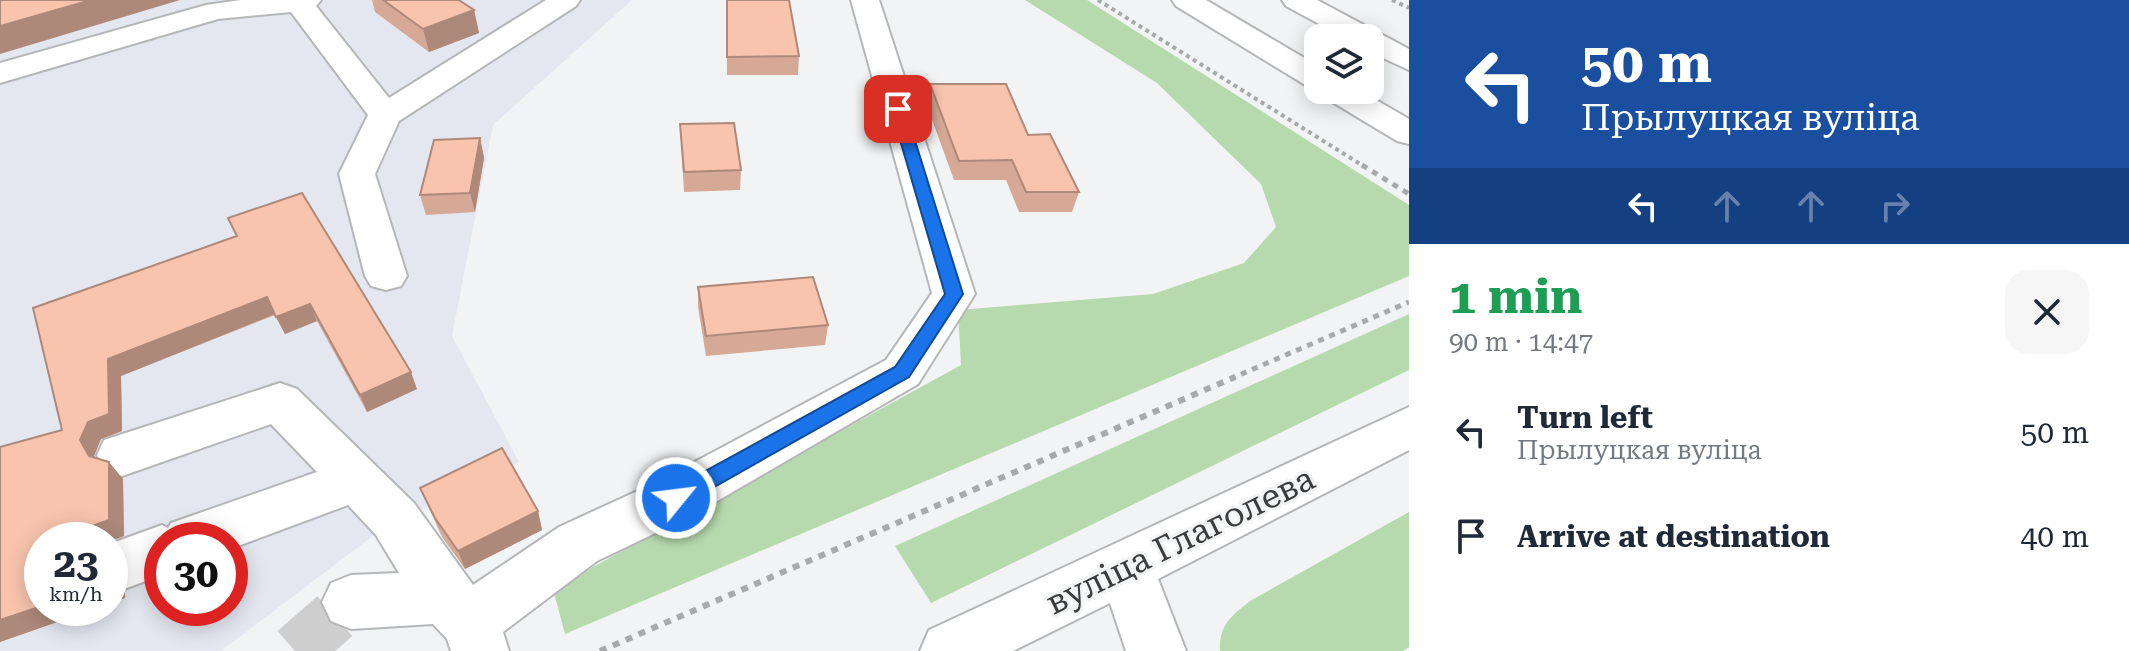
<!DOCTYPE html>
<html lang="en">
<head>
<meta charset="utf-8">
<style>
  :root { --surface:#fff; --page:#f6f6f7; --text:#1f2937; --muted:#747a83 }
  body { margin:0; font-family:"Roboto Serif",serif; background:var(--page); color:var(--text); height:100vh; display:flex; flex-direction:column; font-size:30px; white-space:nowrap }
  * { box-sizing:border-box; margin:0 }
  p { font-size:26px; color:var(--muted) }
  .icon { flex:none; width:44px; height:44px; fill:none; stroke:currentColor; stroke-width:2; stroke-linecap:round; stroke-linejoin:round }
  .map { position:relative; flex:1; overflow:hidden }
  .sheet { display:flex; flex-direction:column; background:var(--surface); width:720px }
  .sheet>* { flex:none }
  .top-card { background:#1a4fa0; color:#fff; overflow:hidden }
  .controls { position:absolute; left:1304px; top:24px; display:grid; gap:16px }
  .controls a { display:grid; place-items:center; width:80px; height:80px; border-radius:16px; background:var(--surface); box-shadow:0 4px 20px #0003; font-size:40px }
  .speed { position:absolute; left:24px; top:522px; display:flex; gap:16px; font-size:40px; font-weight:700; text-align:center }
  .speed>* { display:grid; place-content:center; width:104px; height:104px; border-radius:50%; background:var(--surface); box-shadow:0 4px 20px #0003; line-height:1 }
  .speed small { font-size:20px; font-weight:400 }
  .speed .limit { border:12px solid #d22; background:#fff; color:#111 }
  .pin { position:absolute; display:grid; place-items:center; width:68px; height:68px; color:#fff; margin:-34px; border-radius:16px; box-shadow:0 4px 12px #0006 }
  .me { position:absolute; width:88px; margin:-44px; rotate:61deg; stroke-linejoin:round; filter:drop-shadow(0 0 6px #0008) }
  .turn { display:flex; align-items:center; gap:28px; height:168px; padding:0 40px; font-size:36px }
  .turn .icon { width:104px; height:104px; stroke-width:2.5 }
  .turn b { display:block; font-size:56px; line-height:68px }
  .lanes { display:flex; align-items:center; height:76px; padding:0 40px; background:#0003; justify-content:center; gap:40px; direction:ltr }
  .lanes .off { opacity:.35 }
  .round { display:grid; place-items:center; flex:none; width:84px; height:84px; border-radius:24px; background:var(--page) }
  .overview { display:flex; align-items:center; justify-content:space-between; height:136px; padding:0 40px }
  h1 { font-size:48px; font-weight:700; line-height:60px; color:#1e9e55 }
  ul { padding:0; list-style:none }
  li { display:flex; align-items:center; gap:24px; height:104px; padding:0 40px }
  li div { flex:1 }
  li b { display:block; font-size:30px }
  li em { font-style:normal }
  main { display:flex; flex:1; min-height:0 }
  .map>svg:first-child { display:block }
  .built { fill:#e4e7f0; fill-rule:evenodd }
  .green { fill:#b6daad }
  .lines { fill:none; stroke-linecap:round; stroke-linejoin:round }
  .minor-tunnel { stroke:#cececf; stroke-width:53; stroke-dasharray:53 26; stroke-linecap:butt }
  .minor-casing { stroke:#b5b6b8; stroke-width:4 }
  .major-casing { stroke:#b5b6b8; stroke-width:4 }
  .path-far2 { stroke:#a9a9aa; stroke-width:4; stroke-dasharray:4 4; stroke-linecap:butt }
  .path-far1 { stroke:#a9a9aa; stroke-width:5; stroke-dasharray:6 6; stroke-linecap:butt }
  .path { stroke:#a9a9aa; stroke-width:6; stroke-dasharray:7 7; stroke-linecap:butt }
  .minor { fill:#fff; fill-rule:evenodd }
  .major { fill:#fff; fill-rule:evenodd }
  .wall { fill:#d5a996 }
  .shaded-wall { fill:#ae897a }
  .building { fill:#f8c4ae; stroke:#ae897a; stroke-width:2 }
  .route { fill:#1a73e8; stroke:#114b97; stroke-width:2 }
  .labels { text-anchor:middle; stroke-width:6; stroke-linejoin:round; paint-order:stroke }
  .near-street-label { font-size:34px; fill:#3c3c3d; stroke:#f2f3f4 }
</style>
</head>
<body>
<main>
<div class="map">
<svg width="1409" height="651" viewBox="0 0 1409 651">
  <rect width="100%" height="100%" fill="#f2f3f4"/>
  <path class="built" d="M0,0H632L493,125L452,336L519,462L428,507L395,519L221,651H0ZM42,540H110V608H42ZM162,540H230V608H162Z"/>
  <path class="green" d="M1025,0H1087L1409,205V276L565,634L553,589L961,365L958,310L1153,294L1244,263L1276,227L1261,184L1157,83Z
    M1409,314V370L931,603L895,546Z
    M1409,512V647L1403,651H1220C1219,625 1231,616 1250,601Z"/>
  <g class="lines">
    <path class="minor-tunnel" d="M295,651L351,602"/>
    <g class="minor-casing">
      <path id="minor" d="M241,0H321L316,6L389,98L546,0H580L576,6L399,121L375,174L407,276L401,286L386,290L371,286L365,276L339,174L368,115L291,12L218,19L0,83V63L206,5Z
        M851,0H879L975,294L918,384L695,514L597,561L503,632L509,651H451L447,639L433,624L351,629L331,621L322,602L331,583L351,575L399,573L376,535L348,505L230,549V540H162V575L124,589L110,584V544L162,525L168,528L171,523L317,472L271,424L122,476L104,470L97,455L104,440L280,383L297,389L414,503L473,585L559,527L657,482L886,360L932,293Z
        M1409,407V450L1158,579L1186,651H1126L1110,603L1013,651H920L929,630Z"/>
    </g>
    <g class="major-casing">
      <path id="major" d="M1172,0H1206L1318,66V89L1307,86L1176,6Z
        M1282,0H1317L1409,49V70L1370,52V38H1345L1286,6Z
        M1320,90H1359L1409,119V144L1397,141L1324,97Z"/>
    </g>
    <path class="path-far2" d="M1098,0L1365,167
      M1392,0L1409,8"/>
    <path class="path-far1" d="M1362,165L1409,194
      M1230,379L1409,302"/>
    <path class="path" d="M600,651L1235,377"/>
    <use href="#minor" class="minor"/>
    <use href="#major" class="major"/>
  </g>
  <path class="wall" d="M372,0H459L474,10L479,33L429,52L375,12Z
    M727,0L799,56L798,75H727Z
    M930,84L1028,135L1079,192L1072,212H1019L1006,180H954L926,103Z
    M680,124L741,170L740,190L684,192Z
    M480,138L484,158L475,212L426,215L420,195Z
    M237,236L417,389L367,412L317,321L285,334L275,315L121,376L122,431L101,439L94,456L123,479L124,536L110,541V540H42V608H97L0,642V447L62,430Z
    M698,287L828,325L825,345L706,356L698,307Z
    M420,488L538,511L542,530L465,569L442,537Z"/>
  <path class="shaded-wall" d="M91,0H180L0,54V26Z
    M474,10L479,33L429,52L423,29Z
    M480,138L484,158L475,212L470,193Z
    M267,297L275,314L121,376L122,431L101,439L94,456L103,473L89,456L80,440L108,359Z
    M310,304L317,321L285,334L276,317Z
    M411,372L417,389L367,412L360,395Z
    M109,462L123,479L124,536L110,541V540H92V526Z
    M538,511L542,530L465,569L458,551Z
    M110,577L125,592V598L110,604Z
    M42,606V608H97L0,642V620Z"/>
  <path class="building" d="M0,0H91L0,26Z
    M383,0H459L474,10L423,29Z
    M727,0H789L799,56L727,57Z
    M930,84H1006L1028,135L1050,134L1079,192H1026L1012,160L959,161Z
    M734,123L741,170L684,172L680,124Z
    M480,138L470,193L420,195L434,140Z
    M302,193L411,372L360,395L310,304L276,317L267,297L108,359L109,414L88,422L80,440L89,456L109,462V520L92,526V540H42V606L0,620V447L62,430L33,308L237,236L228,218Z
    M813,277L828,325L706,336L698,287Z
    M502,448L538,511L458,551L435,518L420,488Z"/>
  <path class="route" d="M898,105L905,109L963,294L909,377L684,504L676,507L669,504L666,498L669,491L895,367L945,294L891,109Z"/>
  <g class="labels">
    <g class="near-street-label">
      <text transform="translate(1180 540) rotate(-26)" y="12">вуліца Глаголева</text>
    </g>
  </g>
</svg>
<div class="controls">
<a><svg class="icon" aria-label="layers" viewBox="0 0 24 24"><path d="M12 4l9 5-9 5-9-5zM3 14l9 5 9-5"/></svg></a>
</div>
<div class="speed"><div>23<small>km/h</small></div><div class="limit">30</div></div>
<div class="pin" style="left:898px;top:109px;background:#d93025"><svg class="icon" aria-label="arrive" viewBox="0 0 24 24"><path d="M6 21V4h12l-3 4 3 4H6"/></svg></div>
<svg class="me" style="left:676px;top:498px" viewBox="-20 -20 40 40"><circle r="17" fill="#1a73e8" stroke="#fff" stroke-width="3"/><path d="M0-11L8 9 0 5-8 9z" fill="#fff"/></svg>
</div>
<section class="sheet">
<div class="top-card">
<div class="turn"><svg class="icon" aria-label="left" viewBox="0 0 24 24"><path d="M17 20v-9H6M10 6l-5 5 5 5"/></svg><div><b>50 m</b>Прылуцкая вуліца</div></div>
<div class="lanes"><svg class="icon" aria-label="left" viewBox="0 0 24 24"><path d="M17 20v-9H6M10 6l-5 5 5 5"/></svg><svg class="icon off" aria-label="ahead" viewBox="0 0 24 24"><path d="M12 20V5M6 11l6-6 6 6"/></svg><svg class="icon off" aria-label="ahead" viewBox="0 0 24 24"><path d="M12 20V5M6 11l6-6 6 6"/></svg><svg class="icon off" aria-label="right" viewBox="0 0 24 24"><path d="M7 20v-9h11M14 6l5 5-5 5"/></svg></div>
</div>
<div class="overview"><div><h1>1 min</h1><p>90 m · 14:47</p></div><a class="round"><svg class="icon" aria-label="close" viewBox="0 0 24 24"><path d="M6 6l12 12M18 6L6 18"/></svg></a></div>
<ul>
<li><svg class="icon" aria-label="left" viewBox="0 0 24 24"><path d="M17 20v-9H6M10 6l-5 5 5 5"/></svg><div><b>Turn left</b><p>Прылуцкая вуліца</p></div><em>50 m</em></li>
<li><svg class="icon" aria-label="arrive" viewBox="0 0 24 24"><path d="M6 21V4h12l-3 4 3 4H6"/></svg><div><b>Arrive at destination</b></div><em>40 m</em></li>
</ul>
</section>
</main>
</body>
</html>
